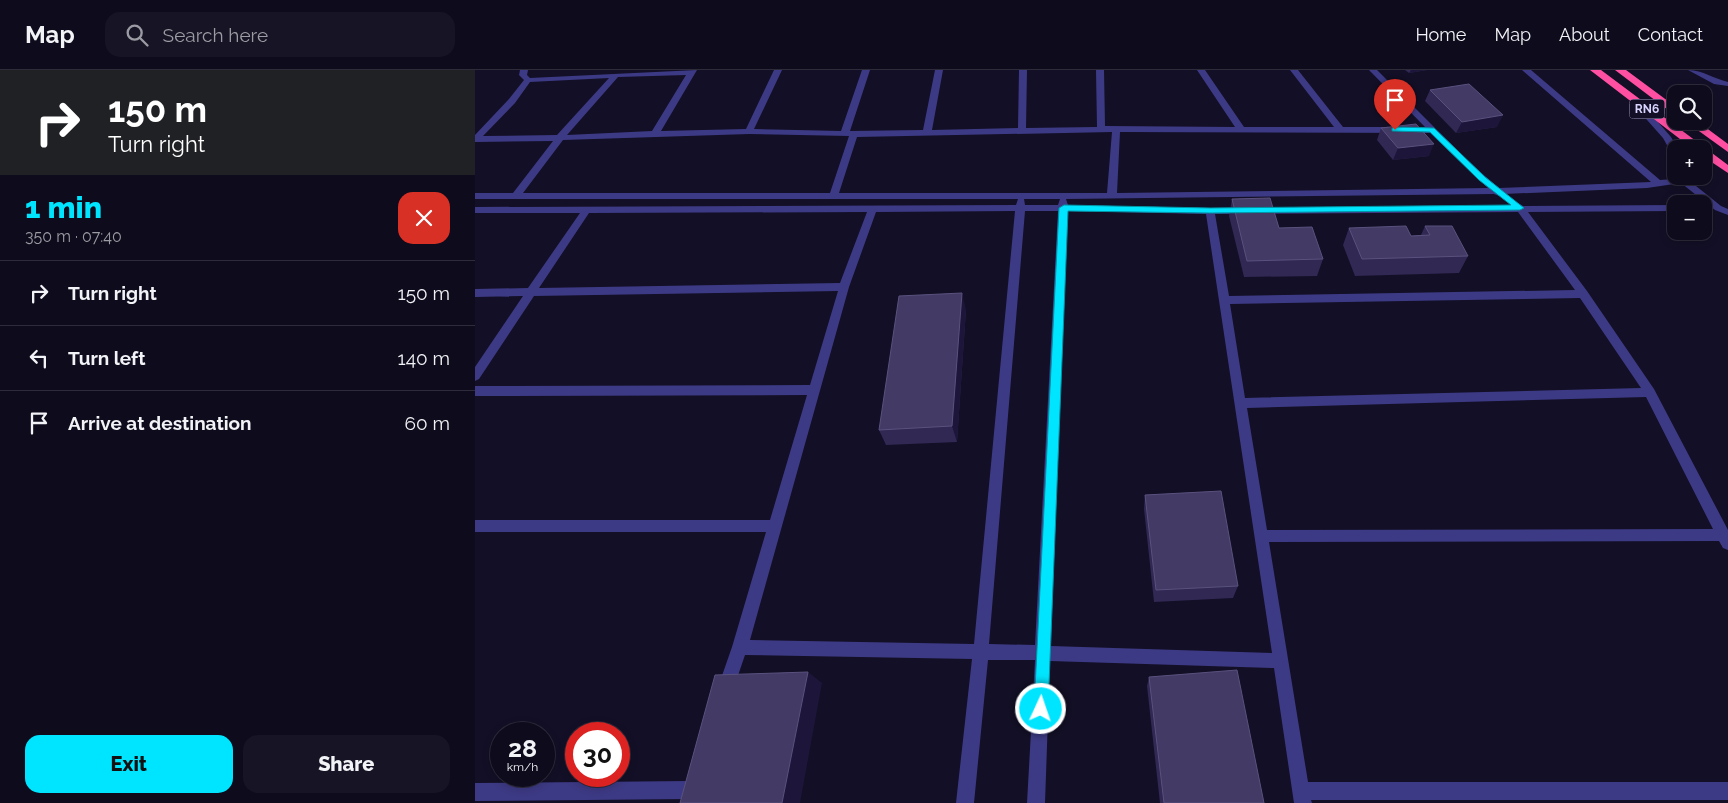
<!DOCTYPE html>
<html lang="en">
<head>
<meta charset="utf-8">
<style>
  :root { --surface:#0e0b1c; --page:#171425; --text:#f1f3f6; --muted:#9b9ba3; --line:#2e2b3b; --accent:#00e5ff }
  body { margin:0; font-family:Raleway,sans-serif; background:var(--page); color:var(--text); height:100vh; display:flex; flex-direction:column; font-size:19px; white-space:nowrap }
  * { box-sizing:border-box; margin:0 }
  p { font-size:16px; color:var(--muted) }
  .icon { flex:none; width:28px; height:28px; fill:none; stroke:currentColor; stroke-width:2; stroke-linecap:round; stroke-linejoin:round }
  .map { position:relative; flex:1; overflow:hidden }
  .drawer { display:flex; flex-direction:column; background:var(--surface); width:475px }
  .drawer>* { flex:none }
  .hud { background:#202124; color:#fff; overflow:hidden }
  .tools { position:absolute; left:1192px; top:15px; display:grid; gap:10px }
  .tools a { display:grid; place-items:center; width:45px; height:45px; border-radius:10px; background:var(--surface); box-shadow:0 2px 8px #0003,0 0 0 1px var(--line); font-size:25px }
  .speed { position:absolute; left:15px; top:652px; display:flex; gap:10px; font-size:25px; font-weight:700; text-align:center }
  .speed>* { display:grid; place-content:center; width:65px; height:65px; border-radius:50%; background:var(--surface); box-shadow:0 2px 8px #0003,0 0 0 1px var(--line); line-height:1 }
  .speed small { font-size:12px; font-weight:400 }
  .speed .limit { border:8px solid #d22; background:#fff; color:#111 }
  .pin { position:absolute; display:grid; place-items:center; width:42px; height:42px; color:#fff; margin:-51px -21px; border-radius:50% 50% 50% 0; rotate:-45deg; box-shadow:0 0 5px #0007 }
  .pin .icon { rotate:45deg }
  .me { position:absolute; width:55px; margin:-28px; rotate:3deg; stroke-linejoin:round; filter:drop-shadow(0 0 4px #0008) }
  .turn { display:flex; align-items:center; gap:18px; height:105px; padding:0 25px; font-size:22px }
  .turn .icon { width:65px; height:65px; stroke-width:2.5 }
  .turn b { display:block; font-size:35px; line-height:42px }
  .round { display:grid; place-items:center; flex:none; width:52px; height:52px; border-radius:15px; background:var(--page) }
  .summary { display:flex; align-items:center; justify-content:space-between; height:85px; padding:0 25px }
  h1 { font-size:30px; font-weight:800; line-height:38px; color:var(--accent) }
  .primary-button { display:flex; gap:10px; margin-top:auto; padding:10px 25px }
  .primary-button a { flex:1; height:58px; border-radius:15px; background:var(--accent); color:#111; font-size:20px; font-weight:800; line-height:58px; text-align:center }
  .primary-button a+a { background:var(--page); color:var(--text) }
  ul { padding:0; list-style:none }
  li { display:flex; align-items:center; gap:15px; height:65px; padding:0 25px; border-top:1px solid var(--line) }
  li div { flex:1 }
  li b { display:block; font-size:19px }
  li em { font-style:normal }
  header { display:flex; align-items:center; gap:30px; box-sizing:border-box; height:70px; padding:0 25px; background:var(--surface); border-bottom:1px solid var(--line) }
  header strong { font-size:24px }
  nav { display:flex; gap:28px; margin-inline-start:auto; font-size:18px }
  .search { width:350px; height:45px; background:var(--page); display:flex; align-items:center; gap:12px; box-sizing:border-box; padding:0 18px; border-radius:15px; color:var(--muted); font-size:19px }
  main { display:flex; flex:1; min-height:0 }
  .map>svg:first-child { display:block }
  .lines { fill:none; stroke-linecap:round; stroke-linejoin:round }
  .lane { fill:#3d3a85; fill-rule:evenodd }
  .street { fill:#3d3a85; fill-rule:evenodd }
  .highway { fill:#ff4fa3; fill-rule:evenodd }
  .wall { fill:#312854 }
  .shaded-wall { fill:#1d163a }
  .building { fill:#433a66; stroke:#5a527e }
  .route { fill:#00e5ff; stroke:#0095a6 }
  .labels { text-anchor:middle; stroke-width:4.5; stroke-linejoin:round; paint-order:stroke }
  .shield { fill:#130f26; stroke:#9e99be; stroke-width:1 }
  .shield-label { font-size:12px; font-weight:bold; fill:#d9d4ff }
</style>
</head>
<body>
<header>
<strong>Map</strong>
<div class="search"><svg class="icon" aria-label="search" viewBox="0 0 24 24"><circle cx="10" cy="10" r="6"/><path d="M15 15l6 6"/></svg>Search here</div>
<nav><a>Home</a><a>Map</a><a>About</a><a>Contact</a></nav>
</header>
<main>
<section class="drawer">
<div class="hud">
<div class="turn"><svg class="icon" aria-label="right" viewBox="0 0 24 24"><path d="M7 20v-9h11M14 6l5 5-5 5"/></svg><div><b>150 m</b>Turn right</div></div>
</div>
<div class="summary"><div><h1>1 min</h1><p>350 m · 07:40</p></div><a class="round" style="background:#d93025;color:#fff"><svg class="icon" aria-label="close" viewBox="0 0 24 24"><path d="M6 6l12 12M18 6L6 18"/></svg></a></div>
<ul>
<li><svg class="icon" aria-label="right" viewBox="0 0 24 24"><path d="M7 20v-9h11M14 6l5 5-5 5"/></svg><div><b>Turn right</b></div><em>150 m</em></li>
<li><svg class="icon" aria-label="left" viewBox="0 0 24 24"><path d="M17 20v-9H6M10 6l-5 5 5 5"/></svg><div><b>Turn left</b></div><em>140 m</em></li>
<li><svg class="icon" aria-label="arrive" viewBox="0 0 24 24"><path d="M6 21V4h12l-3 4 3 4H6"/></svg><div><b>Arrive at destination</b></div><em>60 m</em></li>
</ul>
<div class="primary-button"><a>Exit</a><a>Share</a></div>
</section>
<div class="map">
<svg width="1253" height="733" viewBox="0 0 1253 733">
  <rect width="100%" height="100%" fill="#130f26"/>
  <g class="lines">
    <path class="lane" d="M1213,0C1228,0 1239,9 1253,12V16L1239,14Z"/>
    <path class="street" d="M45,0H53L52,5L55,8L222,0L186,61L271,59L299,0H307L279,59L366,61L387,0H395L375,61L448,60L460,0H468L457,60L543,58L544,0H552L551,58L622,57L621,0H629L630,56L760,57L722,0H730L769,57H859L815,0H823L868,57H950L894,0H902L996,94L1024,118L1176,112L1047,0H1056L1185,110L1211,108L1246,136L1253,139V145L1240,140L1206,113L1172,118L1028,124L1024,126L1019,124L591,129L593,135L735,138L1036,136L1037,133H1043L1048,136L1201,135V141L1053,142L1112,221L1179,319L1253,460V480L1248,478L1244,471L794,472L833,712H1253V730H836L837,733H819L799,598L575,591L570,733H552L560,590H513L499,733H481L497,589L270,585L256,626L250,628L244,626L242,620L257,577L291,462H0V450H295L332,325L0,326V316L335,315L363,221L59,226L4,309L0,311V297L48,226L0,227V219L53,218L105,143H0V137L541,135L543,129H0V123H38L78,71L0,72V65L34,29L49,10L44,5ZM211,5L177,61L92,65L143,7ZM134,8L82,65L8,66L40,33L55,12ZM637,62L632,123H364L382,67ZM645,62L955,63L1013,118L642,123ZM274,64L374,66L355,123H48L88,70ZM549,129H585L583,135H550ZM540,141L499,574L275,570L374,217L401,142ZM550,141H583L560,575L514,574ZM592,141L731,144L797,583L576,576ZM392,142L365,213L64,218L114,143ZM1043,142L1100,220L754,226L740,144ZM1105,228L1166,318L770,328L755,234ZM1171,327L1238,459L792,460L772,338Z
      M1157,29H1163L1196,67L1203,79L1201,87L1198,86L1188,68L1157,33Z
      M215,711L221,714L224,720L221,726L215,729L0,731V713Z"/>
    <path class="highway" d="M1115,0H1126L1253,95V103L1229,87V79H1218Z
      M1140,0H1151L1201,37V44L1197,43Z
      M1210,51H1222L1253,74V82Z"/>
  </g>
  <path class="wall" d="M930,0H952L934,3Z
    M955,20L1022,57L981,63L950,31Z
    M906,58L954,86L918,90L902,70Z
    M757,129L804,158L848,189L842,206L769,207L754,146Z
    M950,156L993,186L984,203L880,206L868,175L874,158L936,166L946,165Z
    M491,240L482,372L411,375L404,360Z
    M670,425L763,516L758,528L679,532L669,439Z
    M674,607L789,733H685L672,616Z"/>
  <path class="shaded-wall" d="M936,0H952L934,3Z
    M1028,45L1022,57L981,63L987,52Z
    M959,74L954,86L918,90L923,78Z
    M487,223L491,240L482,372L477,356Z
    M333,602L347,613L325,733H307Z"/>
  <path class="building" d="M994,14L1028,45L987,52L955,20Z
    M941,54L959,74L923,78L906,58Z
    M795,128L804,158L837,157L848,189L772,191L757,129Z
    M931,156L936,166L955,165L950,156H977L993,186L887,189L874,158Z
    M487,223L477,356L404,360L424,226Z
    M746,421L763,516L681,520L670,425Z
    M762,600L789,733H689L674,607Z
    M333,602L307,733H205L240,605Z"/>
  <path class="route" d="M920,57L959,58L1010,107L1049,138L1045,140L735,143L593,141L573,639L571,644L566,646L561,644L559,639L584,138L589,135L735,138L1036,135L1004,110L955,62L917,61V58Z"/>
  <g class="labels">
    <rect class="shield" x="1154.5" y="29.5" width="35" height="19" rx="4"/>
    <g class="shield-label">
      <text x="1172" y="43">RN6</text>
    </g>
  </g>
</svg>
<div class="tools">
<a><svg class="icon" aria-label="search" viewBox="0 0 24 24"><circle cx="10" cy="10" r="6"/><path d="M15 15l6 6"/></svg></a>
<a>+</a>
<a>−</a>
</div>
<div class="speed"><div>28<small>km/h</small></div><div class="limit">30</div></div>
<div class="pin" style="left:920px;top:60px;background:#d93025"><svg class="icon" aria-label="arrive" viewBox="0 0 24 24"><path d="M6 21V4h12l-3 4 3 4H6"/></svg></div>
<svg class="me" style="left:566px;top:639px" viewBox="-20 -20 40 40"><circle r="17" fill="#00e5ff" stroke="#fff" stroke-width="3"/><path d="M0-11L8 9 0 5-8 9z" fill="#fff"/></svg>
</div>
</main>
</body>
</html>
